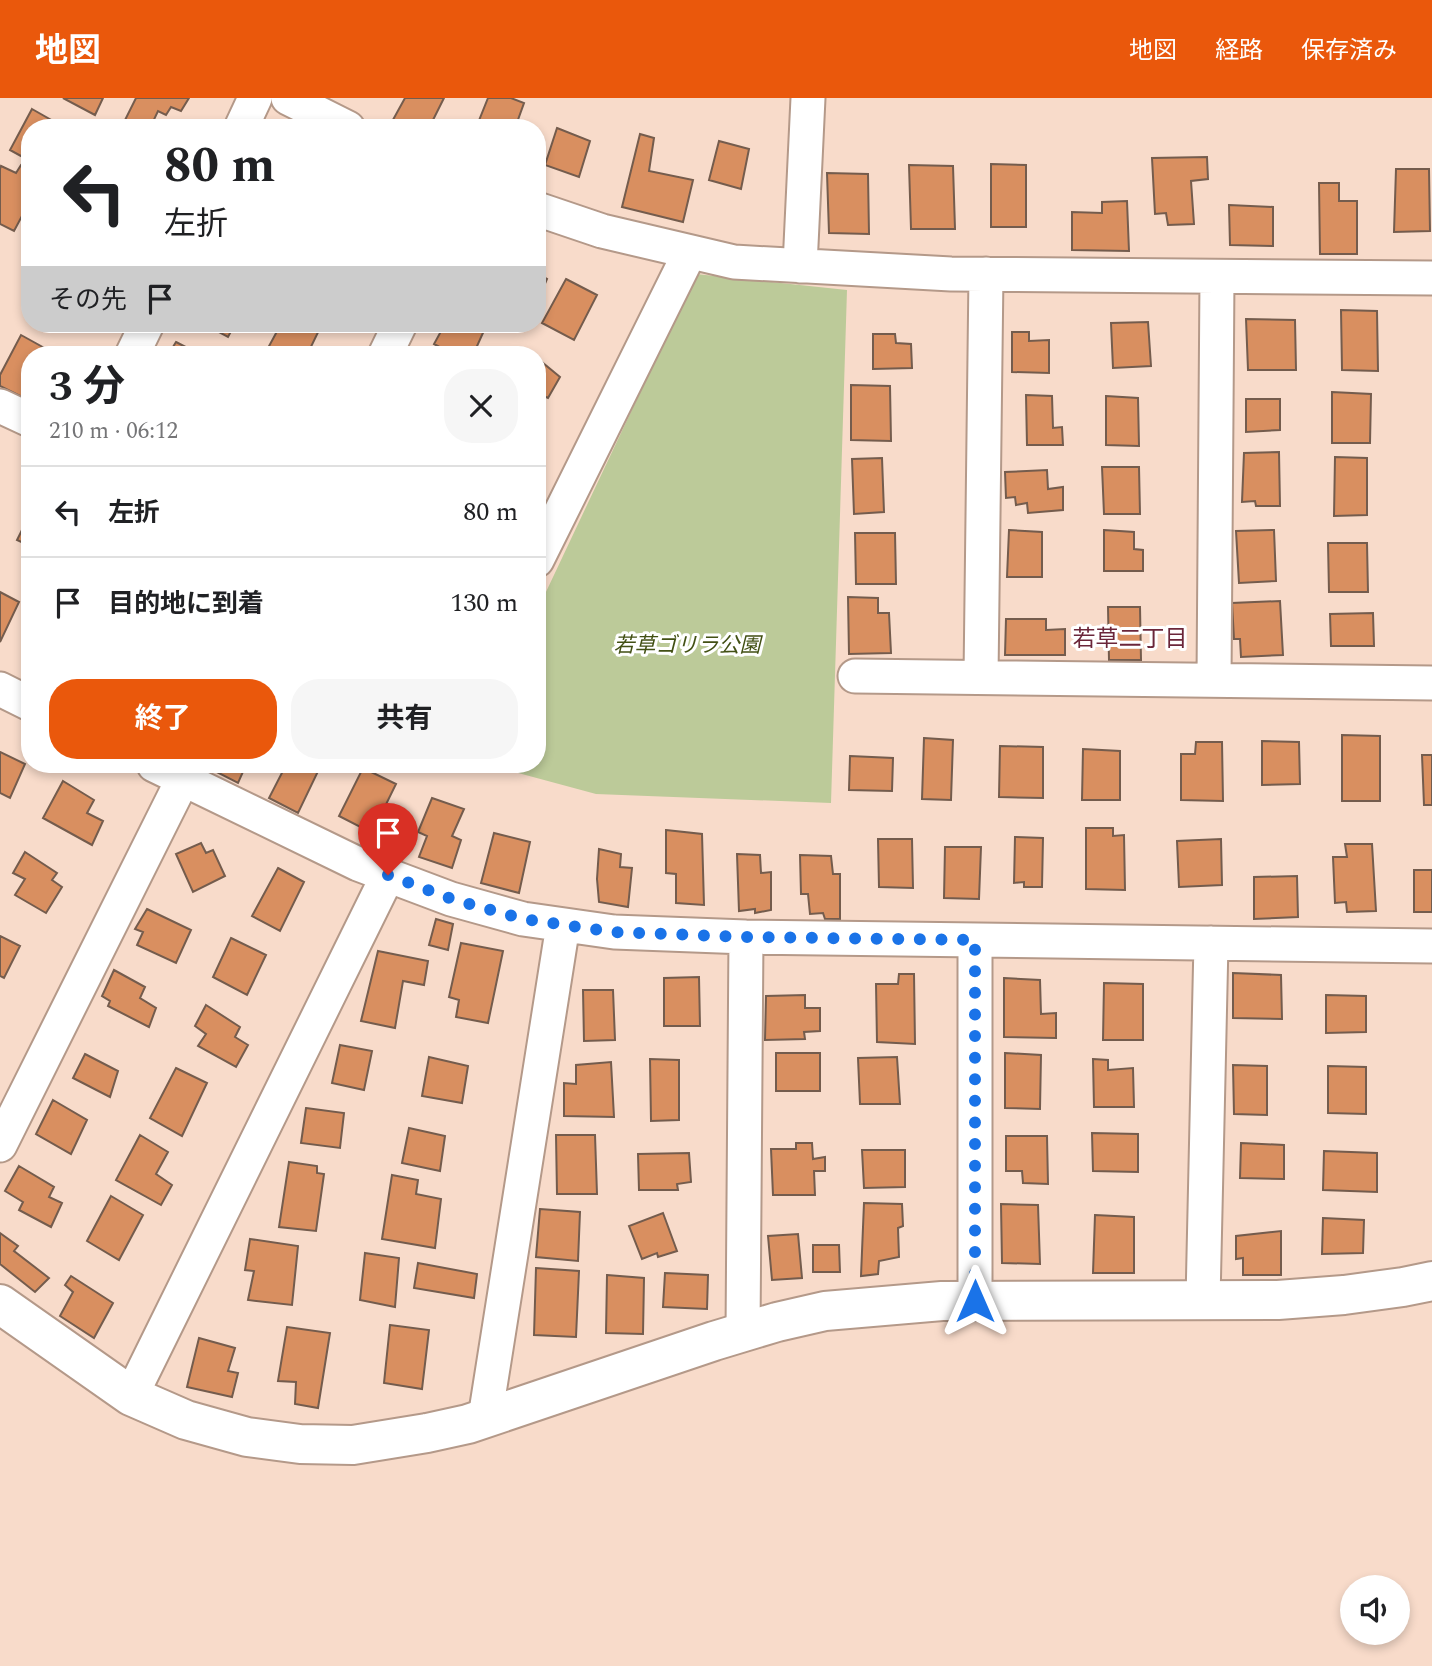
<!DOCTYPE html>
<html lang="ja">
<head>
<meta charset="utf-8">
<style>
  :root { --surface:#fff; --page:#f6f6f6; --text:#202124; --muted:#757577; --line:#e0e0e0; --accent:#ea580c }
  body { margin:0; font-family:Spectral,"Noto Sans JP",serif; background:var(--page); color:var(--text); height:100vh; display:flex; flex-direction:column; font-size:26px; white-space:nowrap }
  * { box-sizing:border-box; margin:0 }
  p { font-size:23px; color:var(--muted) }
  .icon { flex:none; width:38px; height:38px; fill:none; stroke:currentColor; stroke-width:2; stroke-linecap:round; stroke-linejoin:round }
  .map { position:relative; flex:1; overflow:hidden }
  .panel { position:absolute; left:21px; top:248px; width:525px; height:427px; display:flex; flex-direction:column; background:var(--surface); border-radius:28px; box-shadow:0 4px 10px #0003 }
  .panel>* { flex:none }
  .top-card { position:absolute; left:21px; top:21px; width:525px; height:214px; border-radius:28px; box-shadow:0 4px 10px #0003; background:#fff; color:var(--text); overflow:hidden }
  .controls { position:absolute; left:1340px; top:1477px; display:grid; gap:14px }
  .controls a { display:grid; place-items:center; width:70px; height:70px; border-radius:50%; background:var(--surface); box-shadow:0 4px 10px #0003; font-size:35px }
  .pin { position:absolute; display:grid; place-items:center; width:60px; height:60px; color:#fff; margin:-72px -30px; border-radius:50% 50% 50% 0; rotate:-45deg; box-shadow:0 0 7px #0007 }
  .pin .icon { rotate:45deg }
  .me { position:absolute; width:77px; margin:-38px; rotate:0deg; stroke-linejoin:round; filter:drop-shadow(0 0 5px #0008) }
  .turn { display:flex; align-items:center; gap:24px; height:147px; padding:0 28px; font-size:32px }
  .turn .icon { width:91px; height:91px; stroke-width:2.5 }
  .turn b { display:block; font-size:49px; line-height:60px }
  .then { display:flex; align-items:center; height:66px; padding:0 28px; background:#0003; gap:14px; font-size:26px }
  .round { display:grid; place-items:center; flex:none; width:74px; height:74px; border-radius:28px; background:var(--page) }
  .headline { display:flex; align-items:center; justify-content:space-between; height:119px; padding:0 28px }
  h1 { font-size:42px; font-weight:700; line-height:52px }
  .action { display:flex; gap:14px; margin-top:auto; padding:14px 28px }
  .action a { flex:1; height:80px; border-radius:28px; background:var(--accent); color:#fff; font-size:28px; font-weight:700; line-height:80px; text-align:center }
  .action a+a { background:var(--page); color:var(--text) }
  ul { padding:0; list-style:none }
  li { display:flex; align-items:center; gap:21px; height:91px; padding:0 28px; border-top:2px solid var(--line) }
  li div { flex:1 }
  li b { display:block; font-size:26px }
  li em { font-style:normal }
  header { display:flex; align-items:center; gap:42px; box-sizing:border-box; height:98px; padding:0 35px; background:var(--accent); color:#fff }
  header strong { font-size:33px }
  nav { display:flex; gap:38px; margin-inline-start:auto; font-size:24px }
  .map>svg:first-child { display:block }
  .green { fill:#bcca99 }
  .building { fill:#d98f60; stroke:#745c4d; stroke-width:2 }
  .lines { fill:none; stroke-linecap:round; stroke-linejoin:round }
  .minor-casing { stroke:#b49989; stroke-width:37 }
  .tertiary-casing { stroke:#b49989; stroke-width:42 }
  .minor { stroke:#fff; stroke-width:33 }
  .tertiary { stroke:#fff; stroke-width:38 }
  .route { stroke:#1a73e8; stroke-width:12; stroke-dasharray:0 21.6 }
  .labels { text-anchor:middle; stroke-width:6; stroke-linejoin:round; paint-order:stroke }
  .park-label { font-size:21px; font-style:italic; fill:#425014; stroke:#fff }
  .neighbourhood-label { font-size:23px; fill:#6b263a; stroke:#fff }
</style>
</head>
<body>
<header>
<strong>地図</strong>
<nav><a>地図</a><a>経路</a><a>保存済み</a></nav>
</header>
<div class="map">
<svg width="1432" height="1568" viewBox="0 0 1432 1568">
  <rect width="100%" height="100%" fill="#f8dbca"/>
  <path class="green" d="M696,176L847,192L831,705L596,696L488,667H537V513Z"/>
  <path class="building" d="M63,0H103L95,17Z
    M136,0H189L181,13L171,9L166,17L158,13L150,30H130L123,26Z
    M405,0H444L429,30H391L389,29Z
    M488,0H511L524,5L515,30H476Z
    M32,11L60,27L59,30H30V63L10,52Z
    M557,30L590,43L579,79L545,67Z
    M640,36L654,40L649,73L693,82L683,124L622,109Z
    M719,43L749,51L741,91L709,82Z
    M1207,59L1208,81L1191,83L1194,126L1168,127L1166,115L1155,116L1152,60Z
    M991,66L1026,67V129H991Z
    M21,67L30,72V103L14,133L0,126V71L1,68L16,75Z
    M909,67L953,68L955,131H911Z
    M1396,71H1429L1430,133L1394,134Z
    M827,75L868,76L869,136L829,135Z
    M1319,85H1339V103H1357V156H1320Z
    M1127,103L1129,153L1072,152V114L1102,115V104Z
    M1229,107L1273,109V148L1230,147Z
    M537,175L547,181L537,205Z
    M566,181L597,197L574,242L542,225Z
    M1341,212L1377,213L1378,273L1342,272Z
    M1246,221L1295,222L1296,272H1248Z
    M1148,224L1151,268L1113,270L1111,225Z
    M204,226H235L228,239Z
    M281,226H322L307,257H283L268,250Z
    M445,226H487L473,257H454L434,246Z
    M1012,234H1029V243L1049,242V275L1012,274Z
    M873,236H895L896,245L911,246L912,270L873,271Z
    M21,237L57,257H30V303L0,288V277Z
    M176,244L201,257H168Z
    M537,260L560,279L548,300L537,295Z
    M851,287L890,288L891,343L851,342Z
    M1332,294L1371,296L1370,345H1332Z
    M1026,297L1052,298L1053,330L1062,329L1063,347H1027Z
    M1106,298L1138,300L1139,348L1106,347Z
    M1246,301H1280V332L1246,334Z
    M1279,354L1280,408H1256L1255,403L1242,404L1244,355Z
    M1335,359L1367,360V417L1334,418Z
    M882,360L884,414L854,416L852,361Z
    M1102,369H1139L1140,416H1104Z
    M1047,372L1048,391L1063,389V412L1028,415L1027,405L1016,407L1015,399L1006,400L1005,374Z
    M30,416V448L17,442Z
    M1009,432L1042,434V479H1007Z
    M1104,432L1134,434V451L1143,452V473H1104Z
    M1274,432L1276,483L1239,485L1236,433Z
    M855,435H895L896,486H856Z
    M1328,445H1367L1368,494H1329Z
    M0,494L19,504L0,544Z
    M848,499L878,500V515H889L891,555L849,556Z
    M1280,503L1283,557L1241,559L1240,541H1234L1232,505Z
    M1108,509H1140L1141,562H1109Z
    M1373,515L1374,548H1331L1330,516Z
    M1006,521H1046V532L1065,531V557H1005Z
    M1342,637L1380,638V703H1342Z
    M924,640L953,642L951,702L922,701Z
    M1262,643L1299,644L1300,686L1262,687Z
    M1196,644H1222L1223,703L1181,702V656H1195Z
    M1000,648L1043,649V700L999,699Z
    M1083,651L1120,653V702H1082Z
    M0,654L25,666L10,700L0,695Z
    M1422,657H1432V707H1424Z
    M850,658L893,660L892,693L849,692Z
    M208,667H246L238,685L207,669Z
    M286,667H321L298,715L269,700Z
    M363,670L396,686L372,735L339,718Z
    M63,683L94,702L87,715L103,723L92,747L43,720Z
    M432,700L464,711L452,738L461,742L452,770L419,759L427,738L418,734Z
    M1086,730H1113V738L1124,737L1125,792L1086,791Z
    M666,732L702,736L704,807L676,805V776L666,775Z
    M494,735L530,744L519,795L481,785Z
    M1015,739L1043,740L1042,789H1024V784L1014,785Z
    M878,741H912L913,790L879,789Z
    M1221,741L1222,787L1179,789L1177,743Z
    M201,745L206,755L213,752L225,778L193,794L176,756Z
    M1345,746H1372L1376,813L1347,814L1346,804L1335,805L1333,759H1347Z
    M945,749H981L979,801L944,800Z
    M599,751L621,756L620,769L632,770L628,809L599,804L597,781Z
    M25,754L57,775L52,782L62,789L46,815L15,797L25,781L13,775Z
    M737,756L760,757L761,775L771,774V812L755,815V811L739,813Z
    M800,757L831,758L833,776H840V821H825L823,815L810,816L808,796H801Z
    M278,770L304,784L280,833L252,818Z
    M1414,772H1432V814H1414Z
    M1297,778L1298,819L1254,821V779Z
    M147,811L191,832L176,865L137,847L143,834L135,831Z
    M436,821L453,826L448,852L429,847Z
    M0,838L20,848L4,880L0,878Z
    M231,840L266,857L247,897L213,879Z
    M461,845L503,853L488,925L456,919L459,902L449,899Z
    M378,853L428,863L424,887L403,883L395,930L361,923Z
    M114,872L145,889L140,900L156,910L149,929L108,908L110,903L102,898Z
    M1233,875L1281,877L1282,921L1233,920Z
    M899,876H914L915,946L877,944L876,886H898Z
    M699,879L700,928H664V880Z
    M1004,880L1040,882L1041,916L1056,915V940L1004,939Z
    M1104,885L1143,886V942H1103Z
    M583,892H613L615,942L584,943Z
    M805,897V910H820V933L804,934L805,941L765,942L766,898Z
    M1326,897L1366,898V934L1326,935Z
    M206,907L240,929L235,939L248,947L236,969L198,948L206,936L195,928Z
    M340,947L372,953L364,992L332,985Z
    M776,955H820V993H776Z
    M1005,955L1041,957L1040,1011L1005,1010Z
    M85,956L118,973L110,999L73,980Z
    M429,959L468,968L462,1005L422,998Z
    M897,959L900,1006H860L858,960Z
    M650,961L679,962V1022L651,1023Z
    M1093,961L1108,962V972L1133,970L1134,1009H1094Z
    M611,964L614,1019L564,1018V985L576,986V967Z
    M1233,967L1267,968V1017L1234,1016Z
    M1328,968L1366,969V1016L1328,1015Z
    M176,970L207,985L182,1038L150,1020Z
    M53,1002L87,1022L71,1056L36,1036Z
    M306,1010L344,1015L340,1050L301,1045Z
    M409,1030L445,1038L440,1073L402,1065Z
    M1092,1035L1138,1036V1074L1093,1073Z
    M140,1037L168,1054L156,1076L172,1087L161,1107L116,1082Z
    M556,1037H595L597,1096H557Z
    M1006,1038H1047L1048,1086L1023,1085L1022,1073H1006Z
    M796,1045H812L813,1061L825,1059V1073H814L815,1097H773L771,1051H796Z
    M1241,1045L1284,1047V1081L1240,1080Z
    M862,1052H905V1089L864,1090Z
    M1324,1053L1377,1055V1094L1323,1092Z
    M689,1055L691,1084L677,1086L678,1092H639L638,1056Z
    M289,1064L317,1068V1075L324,1076L316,1133L279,1129Z
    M19,1068L54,1089L49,1099L62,1105L51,1129L19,1112L23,1104L5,1093Z
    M392,1077L418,1082L416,1096L441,1101L435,1150L382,1141Z
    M111,1098L143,1117L119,1162L87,1143Z
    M864,1105L902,1106L903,1128L898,1130L899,1159L879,1163L878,1176L861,1178Z
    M1001,1106L1038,1107L1040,1166L1002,1165Z
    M540,1111L580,1114L578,1163L536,1159Z
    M663,1115L677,1153L658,1159L657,1155L642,1161L629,1128Z
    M1095,1117L1134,1119V1175H1093Z
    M1323,1120L1364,1122L1363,1155L1322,1156Z
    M1281,1133V1177H1243V1160L1236,1161V1138Z
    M0,1135L18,1148L14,1153L49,1180L35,1194L0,1166Z
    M798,1136L802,1180L772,1182L768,1138Z
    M250,1141L298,1148L292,1207L248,1202L254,1173L245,1172Z
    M813,1147H839L840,1174H813Z
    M365,1155L399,1160L395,1209L360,1202Z
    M418,1165L477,1176L474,1200L414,1190Z
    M536,1170L579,1173L576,1239L534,1237Z
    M665,1175L708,1177L707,1211L663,1209Z
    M607,1177L644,1180L643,1236L606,1235Z
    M71,1178L113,1205L94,1240L60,1218L73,1194L65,1187Z
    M390,1227L429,1232L422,1291L384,1285Z
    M287,1229L330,1235L318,1310L295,1306L296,1284L278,1283Z
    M199,1240L235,1250L228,1273L238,1275L232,1299L187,1289Z"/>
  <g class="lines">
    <g class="minor-casing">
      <path id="minor" d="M288,0L348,30
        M241,30L255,0
        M537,111L602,133L734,164L951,176L1432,180
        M800,168L808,0
        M132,257L147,226
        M385,257L400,226
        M0,308L30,322
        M537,462L690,154
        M855,578L1432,585
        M981,579L986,176
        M1214,582L1217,179
        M0,591L30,606
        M154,667L358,766L451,801L523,821L614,834L746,839L1432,848
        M975,842V1203
        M0,1047L183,681
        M1203,1202L1211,845
        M743,1234L746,839
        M131,1298L388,777
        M485,1320L563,827"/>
    </g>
    <g class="tertiary-casing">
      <path id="tertiary" d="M0,1206L131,1298L186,1322L247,1339L300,1346L353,1347L427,1335L468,1326L714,1243L777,1224L825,1213L942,1203L1278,1202L1344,1197L1403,1189L1432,1183"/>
    </g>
    <use href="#minor" class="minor"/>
    <use href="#tertiary" class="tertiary"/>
  </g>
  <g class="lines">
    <path class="route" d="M388,777L452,801L523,821L614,834L746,839L975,842V1203"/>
  </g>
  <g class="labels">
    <g class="park-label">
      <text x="687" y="554">若草ゴリラ公園</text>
    </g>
    <g class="neighbourhood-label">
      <text x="1130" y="548">若草二丁目</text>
    </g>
  </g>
</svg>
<div class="controls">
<a><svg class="icon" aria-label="sound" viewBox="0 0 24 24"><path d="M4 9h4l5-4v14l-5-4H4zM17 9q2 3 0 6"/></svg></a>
</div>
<div class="pin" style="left:388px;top:777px;background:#d93025"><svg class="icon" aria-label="arrive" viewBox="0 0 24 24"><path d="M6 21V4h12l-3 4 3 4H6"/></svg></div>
<svg class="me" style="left:975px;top:1203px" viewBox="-20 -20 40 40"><path d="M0-17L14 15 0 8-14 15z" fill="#1a73e8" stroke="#fff" stroke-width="4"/></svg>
<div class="top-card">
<div class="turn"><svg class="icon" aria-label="left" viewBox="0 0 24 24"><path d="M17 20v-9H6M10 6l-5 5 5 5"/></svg><div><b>80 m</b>左折</div></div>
<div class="then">その先<svg class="icon" aria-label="arrive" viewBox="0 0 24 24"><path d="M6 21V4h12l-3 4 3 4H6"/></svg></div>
</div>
<section class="panel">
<div class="headline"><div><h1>3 分</h1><p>210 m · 06:12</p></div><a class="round"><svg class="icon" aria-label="close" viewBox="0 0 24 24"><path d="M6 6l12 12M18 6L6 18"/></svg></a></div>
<ul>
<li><svg class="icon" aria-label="left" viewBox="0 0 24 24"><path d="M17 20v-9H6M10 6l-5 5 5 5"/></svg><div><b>左折</b></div><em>80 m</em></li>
<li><svg class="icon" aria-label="arrive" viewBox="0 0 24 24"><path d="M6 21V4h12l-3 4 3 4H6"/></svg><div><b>目的地に到着</b></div><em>130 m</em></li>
</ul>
<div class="action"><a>終了</a><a>共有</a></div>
</section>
</div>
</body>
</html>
